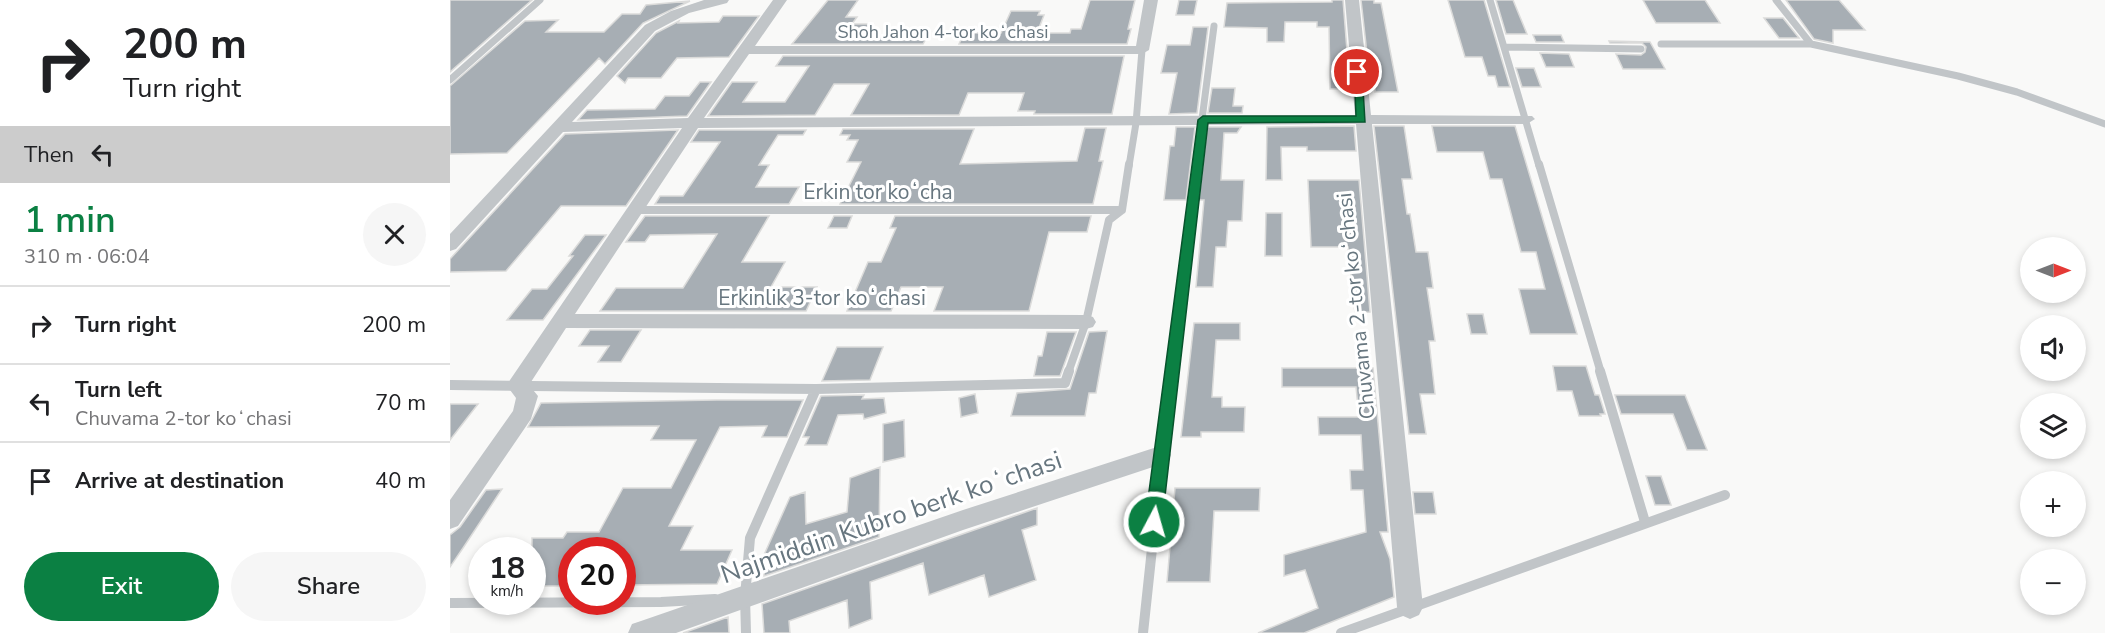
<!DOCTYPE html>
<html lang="en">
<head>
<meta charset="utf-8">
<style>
  :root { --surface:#fff; --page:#f6f6f6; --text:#202124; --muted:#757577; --line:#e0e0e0; --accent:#0b8043 }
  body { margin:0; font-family:"Nunito Sans",sans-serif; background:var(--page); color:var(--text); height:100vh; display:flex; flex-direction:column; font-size:22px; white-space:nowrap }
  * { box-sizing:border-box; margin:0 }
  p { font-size:20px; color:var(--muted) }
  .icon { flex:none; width:33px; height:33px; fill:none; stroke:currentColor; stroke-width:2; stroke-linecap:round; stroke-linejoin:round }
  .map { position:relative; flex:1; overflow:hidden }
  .side { display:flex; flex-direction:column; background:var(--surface); width:450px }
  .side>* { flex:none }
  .banner { background:#fff; color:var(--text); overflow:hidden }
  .needle { width:39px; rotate:90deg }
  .tools { position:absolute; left:1570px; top:237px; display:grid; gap:12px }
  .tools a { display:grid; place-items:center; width:66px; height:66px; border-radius:50%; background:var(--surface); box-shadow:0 3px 9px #0003; font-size:30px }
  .speed { position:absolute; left:18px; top:537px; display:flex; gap:12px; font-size:30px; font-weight:700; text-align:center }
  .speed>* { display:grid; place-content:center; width:78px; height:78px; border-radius:50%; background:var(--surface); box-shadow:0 3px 9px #0003; line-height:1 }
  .speed small { font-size:15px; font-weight:400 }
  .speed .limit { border:9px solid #d22; background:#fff; color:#111 }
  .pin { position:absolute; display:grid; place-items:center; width:51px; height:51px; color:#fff; margin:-26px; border:3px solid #fff; border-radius:50%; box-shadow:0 2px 6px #0007 }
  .me { position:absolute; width:66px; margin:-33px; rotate:6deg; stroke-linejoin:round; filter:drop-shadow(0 0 4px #0008) }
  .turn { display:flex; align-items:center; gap:21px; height:126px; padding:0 24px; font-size:27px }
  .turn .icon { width:78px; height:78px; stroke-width:2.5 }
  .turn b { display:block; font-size:42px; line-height:51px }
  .then { display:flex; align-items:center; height:57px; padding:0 24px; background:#0003; gap:12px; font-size:22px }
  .round { display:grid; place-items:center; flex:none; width:63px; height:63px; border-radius:32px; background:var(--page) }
  .headline { display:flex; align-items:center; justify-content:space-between; height:102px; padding:0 24px }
  h1 { font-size:36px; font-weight:600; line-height:45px; color:var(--accent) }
  .primary-button { display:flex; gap:12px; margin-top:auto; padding:12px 24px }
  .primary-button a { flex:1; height:69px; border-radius:36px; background:var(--accent); color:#fff; font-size:24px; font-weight:600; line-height:69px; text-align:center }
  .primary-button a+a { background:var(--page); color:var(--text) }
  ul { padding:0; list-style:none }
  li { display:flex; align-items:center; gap:18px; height:78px; padding:0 24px; border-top:2px solid var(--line) }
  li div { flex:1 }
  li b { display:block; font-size:22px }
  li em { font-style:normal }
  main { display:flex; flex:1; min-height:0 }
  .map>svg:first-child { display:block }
  .building { fill:#a7aeb4; stroke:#dbdbda; stroke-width:1.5 }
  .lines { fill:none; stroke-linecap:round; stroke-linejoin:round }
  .lane-far2 { stroke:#c1c5c8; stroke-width:7 }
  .lane-far1 { stroke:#c1c5c8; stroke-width:8 }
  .lane { stroke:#c1c5c8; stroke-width:10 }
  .street { fill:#c1c5c8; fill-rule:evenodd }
  .route { fill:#0b8043; stroke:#07532c; stroke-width:1.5 }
  .labels { text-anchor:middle; stroke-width:6; stroke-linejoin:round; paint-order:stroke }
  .far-street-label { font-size:18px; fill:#67767f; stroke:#fff }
  .street-label { font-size:21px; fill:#67767f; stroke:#fff }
  .near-street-label { font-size:26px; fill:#67767f; stroke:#fff }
</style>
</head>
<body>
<main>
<section class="side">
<div class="banner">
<div class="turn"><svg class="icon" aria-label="right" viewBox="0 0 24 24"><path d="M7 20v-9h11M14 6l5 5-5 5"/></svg><div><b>200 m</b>Turn right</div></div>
<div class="then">Then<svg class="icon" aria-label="left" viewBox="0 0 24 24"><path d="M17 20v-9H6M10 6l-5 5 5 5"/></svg></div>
</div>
<div class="headline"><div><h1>1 min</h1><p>310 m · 06:04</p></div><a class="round"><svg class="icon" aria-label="close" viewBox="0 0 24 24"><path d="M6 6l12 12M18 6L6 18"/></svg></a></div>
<ul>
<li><svg class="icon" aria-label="right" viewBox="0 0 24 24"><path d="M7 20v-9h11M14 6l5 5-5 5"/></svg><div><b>Turn right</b></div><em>200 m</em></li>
<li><svg class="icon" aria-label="left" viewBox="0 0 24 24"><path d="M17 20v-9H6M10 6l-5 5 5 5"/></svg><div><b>Turn left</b><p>Chuvama 2-tor koʻchasi</p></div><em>70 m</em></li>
<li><svg class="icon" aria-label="arrive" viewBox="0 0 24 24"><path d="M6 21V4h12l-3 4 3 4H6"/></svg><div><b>Arrive at destination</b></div><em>40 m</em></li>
</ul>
<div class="primary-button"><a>Exit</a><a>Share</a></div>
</section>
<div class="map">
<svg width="1655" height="633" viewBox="0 0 1655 633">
  <rect width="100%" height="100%" fill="#f9f9f8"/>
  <path class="building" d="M0,0H82L0,72Z
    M378,0H408L396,17H407L402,24H423L415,36L477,37L473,44H342Z
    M640,0H685L678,29H681L677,44H509L514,33H551L561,11H590L588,15H594L587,33H620L621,29H631Z
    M729,0H747L744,15H726Z
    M882,0H893L900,89H880L879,27H867V22H835L834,42H817V28L774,27L777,3L882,2Z
    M911,0H924V3H931L948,92H925V89H921Z
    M998,0H1034L1060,87H1048L1045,76H1038L1032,57H1015Z
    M1046,0H1063L1077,34H1056Z
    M1193,0H1255L1270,23H1206Z
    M1336,0H1389L1415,30H1383V43L1364,39Z
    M240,1L193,23L155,64L149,58L57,153L0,154V86L75,21L108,20L96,32H154L172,14H190L196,5Z
    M273,16H309L279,57L227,58L211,78H178L175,83L167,76L206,33L229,21L228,23L269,22Z
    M1314,18H1333L1349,38H1329Z
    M743,27H758L747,113L719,114L727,73H711L717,45H740Z
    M1083,35H1111L1114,42H1086Z
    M1159,41L1200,42L1215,69H1173L1166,54L1191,55L1195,52L1196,47L1192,43H1160Z
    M1090,53L1119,54L1124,67H1096Z
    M333,56H674L662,114H584L585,111H568L574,93H518L509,115H401L419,84H384L365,115L258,116L282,82H307L293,102H335L359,66H326Z
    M1066,68H1084L1091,87H1072Z
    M250,82H261L237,116L128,120L137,110L205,109L215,96H239Z
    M762,88H785L783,106H793L792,113H758Z
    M904,126L906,151H857V147H831L832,180H816L817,127Z
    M924,126H954L962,179H952L957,214H960L966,252H978L983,288H977L985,341H979L985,394H970L976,434H959Z
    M982,126H1065L1127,334H1080L1069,289H1095L1086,252H1071L1052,179H1040L1033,152H987Z
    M726,127H745L736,200H714L720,146H724Z
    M757,127H791L787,133H774L771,180H794L792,221H778L776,247H766L763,287H746L754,200H749Z
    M635,128H656L649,161H653L643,204H390L411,162H397L408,140H397L400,135H390L393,129H524L510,164L627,161Z
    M228,130L176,206H111L56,271L0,272V259L115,134Z
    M249,130H356L353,135H328L309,165H319L306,187H349L339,204H205L210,196H233L270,142H241Z
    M858,180H909L920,312L905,313L898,247H861Z
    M816,213H832V256H815Z
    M195,216H319L292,262H335L321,287H367L356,311H150L166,288H233L267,234L200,235L195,242H176Z
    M384,216H402L397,228H378Z
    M445,216H641L637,232H599L579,311H484L493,287H451L441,311H397L418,262H431L446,228H440Z
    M135,235H156L93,320H57L82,289H97L123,256H119Z
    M1017,314H1033L1037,334H1021Z
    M744,323H790V340H766L762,397H772V407H795L794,432H751V437H731Z
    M140,330H191L171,362H148L159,346H129Z
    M657,331L646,393H639L635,416H561L567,393L620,389L639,332Z
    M597,332H626L610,376H584L588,356H592Z
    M387,347H433L420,380L372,381Z
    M1103,366H1136L1145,395H1149L1155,414H1150L1151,416H1129L1122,391H1107Z
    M832,368H923L938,532H930L940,559L944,597L854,633H808L868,608L855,570L834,576V555L916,532L913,490H901L900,470H913L911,435H869L868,417H909L906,387H832Z
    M525,394L528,413L511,417L509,398Z
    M414,395L412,399L434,398L436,413L414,419L413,414L388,415L377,445H355L359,437H353L371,396Z
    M1165,395H1235L1257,450H1237L1223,414H1171Z
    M267,400H353L337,437H312L317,426L270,427L219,526H243L231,550H282L267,584L172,585V550H122V586H82V538H113L117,532H149L173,488H221L246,440H201L209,426L78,427L91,403Z
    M0,404H28L0,440Z
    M454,420L455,457L433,462V424Z
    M430,467L429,537L314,576V555L340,497L355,492L356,524L397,512L400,478Z
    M1196,476H1211L1221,505H1205Z
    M725,488H810L809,511H764L760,582H717Z
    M52,489L13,548L0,567V535L10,527L36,490Z
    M963,492H983L986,514H965Z
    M587,508V525L572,530L586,580L539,597L534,575L479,595L473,563L420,582L422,619L399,628L397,600L339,621L340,633H314L312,604Z
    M278,617L279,633H233Z"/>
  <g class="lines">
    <path class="lane-far2" d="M1040,0L1089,166
      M1326,0L1361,44L1508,76L1567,92L1655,124
      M1211,44H1361
      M1055,47L1191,49
      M0,80L90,0
      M679,166L686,123L692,50
      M746,166L764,26"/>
    <path class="lane-far1" d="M1089,164L1151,373
      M184,210H672
      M618,373L636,322L659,220L672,210L679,164
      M720,373L747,164"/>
    <path class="lane" d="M1150,371L1195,522
      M0,385L366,389L615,383L619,371
      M0,603L211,602L265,599
      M296,633L295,597L300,538L366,389
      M693,633L721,371
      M891,633L1275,495"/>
    <path class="street" d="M254,0H279L277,3L239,13L205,31L122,122L238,118L323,0H337L305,46H686L694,0H708L699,50L692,54H299L254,118L905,115L895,0H909L921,115L1082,116L1085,119L1077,124H922L973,607L969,615L960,619L951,615L947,607L906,124L248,128L125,314L636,315L643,317L646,322L643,327L636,329L116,328L79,385L88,396L81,419L8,526L0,529V500L63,411L66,398L57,386L60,380L232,128L113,132L6,249L0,251V234L195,25L221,11Z
      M710,446L718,448L721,455L718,462L513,530L226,633H178L182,624L191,621L513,510Z"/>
  </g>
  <path class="route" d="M904,69L912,72L915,122L758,123L712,522L710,527L704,529L698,527L695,522L748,120L753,116H906Z"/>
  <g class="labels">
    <g class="far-street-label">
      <text x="493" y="38">Shoh Jahon 4-tor koʻchasi</text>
    </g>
    <g class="street-label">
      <text x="428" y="199">Erkin tor koʻcha</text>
      <text x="372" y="305">Erkinlik 3-tor koʻchasi</text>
      <text transform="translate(906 306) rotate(-96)" y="7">Chuvama 2-tor koʻchasi</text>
    </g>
    <g class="near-street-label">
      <text transform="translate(441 517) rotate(-19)" y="9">Najmiddin Kubro berk koʻchasi</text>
    </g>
  </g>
</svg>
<div class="tools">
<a><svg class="needle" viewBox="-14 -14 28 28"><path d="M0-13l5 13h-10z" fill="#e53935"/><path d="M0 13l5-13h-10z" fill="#757577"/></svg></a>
<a><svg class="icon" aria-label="sound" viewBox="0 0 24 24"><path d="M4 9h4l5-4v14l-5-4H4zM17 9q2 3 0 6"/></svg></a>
<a><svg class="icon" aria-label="layers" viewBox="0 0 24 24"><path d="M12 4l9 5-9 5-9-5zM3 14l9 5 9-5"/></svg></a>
<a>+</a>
<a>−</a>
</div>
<div class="speed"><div>18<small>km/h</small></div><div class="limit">20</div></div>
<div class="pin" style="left:907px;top:72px;background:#d93025"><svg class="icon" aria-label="arrive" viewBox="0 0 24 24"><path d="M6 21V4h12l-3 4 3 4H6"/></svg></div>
<svg class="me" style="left:704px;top:522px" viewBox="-20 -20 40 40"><circle r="17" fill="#0b8043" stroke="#fff" stroke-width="3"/><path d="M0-11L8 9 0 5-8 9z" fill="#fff"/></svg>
</div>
</main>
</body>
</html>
